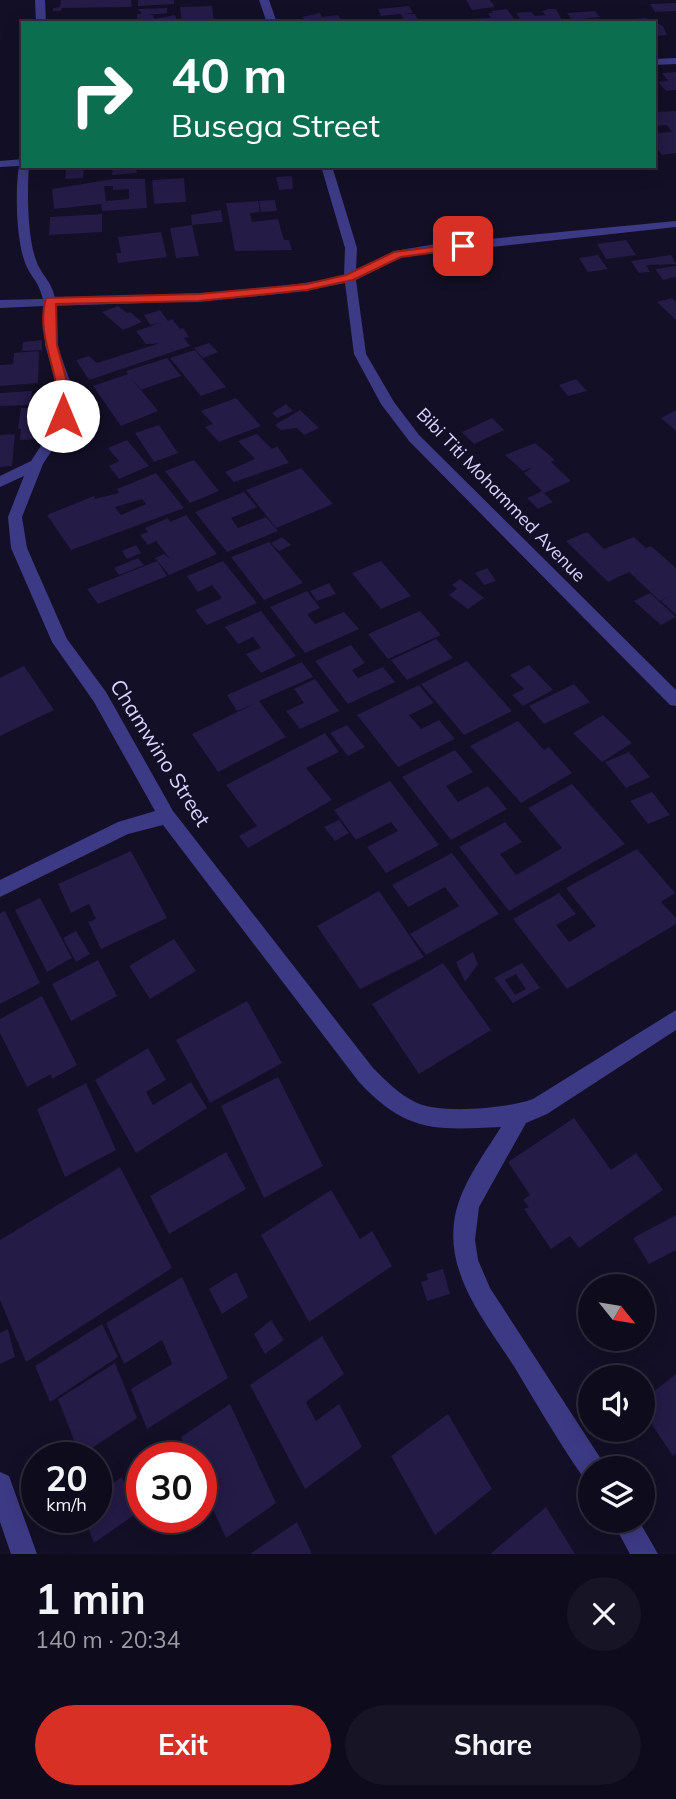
<!DOCTYPE html>
<html lang="en">
<head>
<meta charset="utf-8">
<style>
  :root { --surface:#0e0b1c; --page:#171425; --text:#f1f3f6; --muted:#9b9ba3; --line:#2e2b3b; --accent:#d93025 }
  body { margin:0; font-family:Mulish,sans-serif; background:var(--page); color:var(--text); height:100vh; display:flex; flex-direction:column; font-size:26px; white-space:nowrap }
  * { box-sizing:border-box; margin:0 }
  p { font-size:23px; color:var(--muted) }
  .icon { flex:none; width:38px; height:38px; fill:none; stroke:currentColor; stroke-width:2; stroke-linecap:round; stroke-linejoin:round }
  .map { position:relative; height:1554px; overflow:hidden }
  .side { display:flex; flex-direction:column; background:var(--surface); flex:1 }
  .side>* { flex:none }
  .hud { position:absolute; left:21px; top:21px; width:635px; height:147px; border-radius:0px; box-shadow:0 4px 18px #0003,0 0 0 2px var(--line); background:#0b6e4f; color:#fff; overflow:hidden }
  .needle { width:46px; rotate:120deg }
  .tools { position:absolute; left:578px; top:1274px; display:grid; gap:14px }
  .tools a { display:grid; place-items:center; width:77px; height:77px; border-radius:50%; background:var(--surface); box-shadow:0 4px 18px #0003,0 0 0 2px var(--line); font-size:35px }
  .speed { position:absolute; left:21px; top:1442px; display:flex; gap:14px; font-size:35px; font-weight:700; text-align:center }
  .speed>* { display:grid; place-content:center; width:91px; height:91px; border-radius:50%; background:var(--surface); box-shadow:0 4px 18px #0003,0 0 0 2px var(--line); line-height:1 }
  .speed small { font-size:18px; font-weight:400 }
  .speed .limit { border:10px solid #d22; background:#fff; color:#111 }
  .pin { position:absolute; display:grid; place-items:center; width:60px; height:60px; color:#fff; margin:-30px; border-radius:14px; box-shadow:0 4px 10px #0006 }
  .me { position:absolute; width:77px; margin:-38px; rotate:0deg; stroke-linejoin:round; filter:drop-shadow(0 0 5px #0008) }
  .turn { display:flex; align-items:center; gap:24px; height:147px; padding:0 35px; font-size:32px }
  .turn .icon { width:91px; height:91px; stroke-width:2.5 }
  .turn b { display:block; font-size:49px; line-height:60px }
  .round { display:grid; place-items:center; flex:none; width:74px; height:74px; border-radius:37px; background:var(--page) }
  .headline { display:flex; align-items:center; justify-content:space-between; height:119px; padding:0 35px }
  h1 { font-size:42px; font-weight:700; line-height:52px }
  .cta { display:flex; gap:14px; margin-top:auto; padding:14px 35px }
  .cta a { flex:1; height:80px; border-radius:42px; background:var(--accent); color:#fff; font-size:28px; font-weight:700; line-height:80px; text-align:center }
  .cta a+a { background:var(--page); color:var(--text) }
  .map>svg:first-child { display:block }
  .building { fill:#241b47; fill-rule:evenodd }
  .lines { fill:none; stroke-linecap:round; stroke-linejoin:round }
  .minor { fill:#3d3a85; fill-rule:evenodd }
  .route { fill:#d93025; stroke:#8d1f18; stroke-width:2 }
  .labels { text-anchor:middle; stroke-width:5; stroke-linejoin:round; paint-order:stroke }
  .far-street-label { font-size:18px; fill:#d9d4ff; stroke:#130f26 }
  .street-label { font-size:21px; fill:#d9d4ff; stroke:#130f26 }
</style>
</head>
<body>
<div class="map">
<svg width="676" height="1554" viewBox="0 0 676 1554">
  <rect width="100%" height="100%" fill="#130f26"/>
  <path class="building" d="M61,0H131L132,7L62,8L61,11H53V8L60,7Z
    M138,0H174V4L138,6Z
    M466,0H490L495,7L472,10Z
    M676,3V11L655,12L650,4Z
    M212,6L214,21L182,23L180,7Z
    M409,6L413,13L403,14H415L419,23H382L403,19L401,14L381,16L378,9Z
    M167,8V13L149,15L153,14L154,19L175,15L178,23H138L137,14H142L138,9Z
    M507,9L517,23H472L470,19L491,18L488,13H493L491,11Z
    M548,9H556L562,20L523,23L516,13L531,12L535,16L545,15L542,11Z
    M595,11L600,17L572,20L567,13Z
    M320,13L322,17L338,15L343,23H307L302,17Z
    M646,18L663,26L667,35L655,36L654,23H625L623,20Z
    M676,72V90L666,91L658,82L668,81L662,73Z
    M676,111V153L662,155L654,144V128L659,133L672,132L667,125L655,126L654,112Z
    M113,166H136L137,173L112,175Z
    M84,168L83,178L65,179L66,170Z
    M292,176L293,189L279,190L276,177Z
    M184,178L186,202L154,204L152,180Z
    M113,179H145L147,208L102,211L101,204L54,209L52,189ZM104,186H113V190L129,189V199L106,201Z
    M275,200L277,211L261,212L259,201Z
    M258,201L260,212L250,213L252,222L278,219L284,240H289L292,250L235,251L226,203Z
    M221,210L223,222L192,225L191,215Z
    M102,214V232L49,235L50,217Z
    M192,225L199,256L176,258L170,228Z
    M161,232L167,257L118,263L116,253H121L118,237Z
    M626,240L636,255L606,259L597,244Z
    M598,255L608,269L588,272L579,258Z
    M671,255L676,264L646,265L650,272L639,273L631,261Z
    M676,266V277L663,280L655,269Z
    M672,298L676,302V320L657,302Z
    M118,306L127,313L130,312L142,322L123,330L102,312Z
    M160,310L168,321L172,319L180,329L183,328L189,337L184,338L190,346L89,380L76,360L89,356L97,363L160,343L146,344L136,331L160,323L150,325L144,315Z
    M42,340V350L22,351L23,342Z
    M209,343L218,352L203,358L194,348Z
    M195,350L226,387L201,396L170,358Z
    M39,351L38,383L0,386V365L13,364L14,353Z
    M167,358L181,376L140,390L126,371Z
    M128,374L158,411L121,426L93,386Z
    M576,379L587,391L568,396L559,385Z
    M32,391L31,400L47,399L41,439L20,440L21,429H18L21,408H30L31,405L0,406V393Z
    M236,398L261,426L219,442L205,427L213,424L201,411Z
    M286,404L293,411L277,418L272,413Z
    M300,410L319,428L304,435L297,428L281,430L275,425Z
    M676,410V431L661,418Z
    M492,418L504,430L474,444L462,432Z
    M159,425L178,453L154,462L135,433Z
    M15,434L12,466L0,467V435Z
    M257,434L272,449L277,446L289,463L234,482L225,472L255,459L238,441Z
    M127,440L149,466L119,479L109,466L119,461L108,448Z
    M535,443L555,460L551,462L571,481L544,493L524,473L533,467L523,471L505,455Z
    M194,460L219,491L190,503L165,471Z
    M301,468L333,504L276,528L246,490Z
    M156,473L184,508L71,550L47,515L94,496L95,499L119,493L117,489ZM142,499L146,504L121,515L115,507Z
    M542,491L553,502L538,509L527,498Z
    M244,492L257,507L231,518L238,528L266,517L278,531L227,552L195,512Z
    M186,515L217,554L169,575L155,558L164,554L170,559L156,541L148,545L140,535L148,532L145,528L168,518L170,522Z
    M587,532L604,549L634,537L646,548L651,546L676,568V615L661,601L669,596L660,601L629,572L608,582L566,541Z
    M282,537L291,545L279,551L271,543Z
    M269,542L303,583L264,600L231,557Z
    M136,545L141,553L127,559L122,551Z
    M138,558L144,565L119,575L114,568Z
    M157,561L167,576L98,604L87,589Z
    M223,561L257,603L207,625L195,610L222,598L212,585L198,592L187,576Z
    M381,561L411,596L381,609L352,573Z
    M487,568L496,581L484,585L475,573Z
    M460,579L484,598L468,609L449,595L457,589L452,585Z
    M329,583L336,594L317,601L310,591Z
    M307,591L320,608L307,614L315,624L344,612L359,629L305,653L270,607Z
    M650,593L676,617L661,625L634,601Z
    M261,611L296,656L261,673L246,654L261,648L253,637L238,644L225,627Z
    M420,611L441,635L388,659L368,634Z
    M436,639L453,658L407,680L391,660Z
    M351,645L365,663L352,670L358,678L383,667L395,682L348,704L315,661Z
    M467,661L512,711L464,735L421,684Z
    M302,662L313,677L259,701L286,737L218,772L192,734L254,704L237,711L227,695Z
    M529,665L553,690L523,706L512,695L524,689L510,675Z
    M24,666L54,710L0,736V678Z
    M315,679L339,711L300,729L286,711L304,703L294,689Z
    M574,684L590,702L544,724L529,706Z
    M419,685L434,703L409,715L421,729L439,720L455,739L398,767L357,715Z
    M603,715L632,743L602,762L573,733Z
    M518,721L544,750L549,747L572,773L521,803L470,746Z
    M347,725L365,747L348,756L330,733Z
    M325,733L339,752L306,768L332,800L248,848L239,836L257,826L226,785Z
    M455,750L473,772L446,786L458,802L488,786L507,809L451,840L402,777Z
    M629,752L650,777L626,788L605,762Z
    M390,781L439,845L386,873L367,847L398,831L391,822L356,840L334,810Z
    M572,784L625,844L509,911L459,847L505,822L522,842L500,854L516,875L562,848L528,808Z
    M652,792L670,815L648,824L630,801Z
    M339,820L349,833L335,841L324,827Z
    M637,849L675,893L661,902L676,918V924L567,989L513,919L559,893L576,914L556,925L569,942L596,926L566,888Z
    M131,851L167,918L101,949L88,922L96,919L89,904L71,913L58,884Z
    M452,853L499,914L426,955L410,934L459,906L445,887L408,907L392,885Z
    M379,891L424,957L360,989L317,926Z
    M40,898L72,958L47,972L15,910Z
    M5,911L40,983L0,1004V913Z
    M76,931L90,954L76,962L63,938Z
    M174,939L196,971L150,999L129,966Z
    M473,952L478,964L465,982L456,962Z
    M98,960L117,996L71,1021L52,984Z
    M443,963L491,1030L419,1074L372,1004Z
    M522,963L540,988L513,1003L494,978ZM516,974L526,989L515,995L505,980Z
    M42,996L77,1065L52,1079L51,1074L27,1087L0,1033V1019Z
    M247,1001L282,1063L210,1103L176,1040Z
    M148,1048L166,1080L146,1092L153,1105L191,1082L207,1108L136,1153L95,1080Z
    M278,1077L323,1166L264,1198L221,1106Z
    M86,1083L116,1150L65,1177L37,1109Z
    M574,1118L611,1170L636,1153L663,1190L579,1248L570,1236L551,1249L524,1209L529,1207L523,1200L530,1195L508,1162Z
    M226,1152L246,1189L169,1234L150,1196Z
    M120,1167L172,1268L26,1362L0,1300V1240Z
    M331,1190L360,1239L372,1231L392,1266L309,1322L261,1235Z
    M676,1215V1250L649,1264L633,1238Z
    M443,1269L450,1294L427,1301L421,1282L428,1280L426,1274Z
    M236,1272L248,1297L222,1314L209,1289Z
    M182,1277L228,1378L147,1429L131,1389L172,1364L162,1340L124,1364L106,1323Z
    M271,1320L284,1340L265,1354L254,1334Z
    M102,1324L118,1357L50,1402L35,1366Z
    M8,1329L15,1357L0,1364V1333Z
    M322,1336L344,1374L306,1402L316,1421L339,1404L362,1447L305,1489L250,1385Z
    M115,1363L137,1418L80,1456L58,1399Z
    M676,1374V1453L673,1456L642,1410V1401Z
    M230,1404L276,1503L226,1538L201,1483V1458H190L181,1437Z
    M448,1414L492,1489L435,1535L391,1456Z
    M122,1477L137,1513L94,1543L84,1517H96V1495Z
    M546,1507L575,1554H490Z
    M297,1522L312,1554H250Z"/>
  <g class="lines">
    <path class="minor" d="M35,0H45L46,23H36Z
      M259,0H269L277,23H267Z
      M676,58V64L654,65V59Z
      M23,159V166H29C27,191 27,242 38,265C45,279 51,281 55,298C152,295 250,295 344,276L345,248L321,166H332L357,248L356,270L394,251L436,244L676,221V227L401,257L356,280L366,354L394,402L419,435L676,690V706L670,705L409,441L381,404L354,354L345,283C250,303 152,302 56,306L57,345L71,384L73,400L62,435L43,464L22,517L27,548L67,639L106,692L173,811L373,1068C386,1081 399,1094 415,1102C439,1115 509,1108 533,1099L676,1010V1030L547,1114L526,1123L479,1207L475,1240L478,1260L490,1288L601,1459L604,1468H590V1480L583,1477L574,1464C554,1434 536,1403 518,1373C490,1327 447,1280 454,1223C458,1188 483,1156 501,1127C434,1130 407,1133 359,1082L163,825L128,834L0,897V880L118,822L155,811L94,702L52,642L11,548L8,517L24,476L0,487V476L31,461L48,435L59,400L57,384L45,345L44,306L0,308V300L43,299C38,280 32,279 26,265C16,242 15,190 19,166L0,167V161Z
      M0,1472L9,1476L37,1554H11L0,1522Z
      M612,1521H639L658,1554H630Z"/>
  </g>
  <path class="route" d="M463,243L467,244V248L401,257L353,280L307,290L199,301L56,304L57,345L72,400L68,419L57,416C64,377 34,338 46,298L199,294L307,284L346,275L394,252Z"/>
  <g class="labels">
    <g class="far-street-label">
      <text transform="translate(501 495) rotate(46)" y="6">Bibi Titi Mohammed Avenue</text>
    </g>
    <g class="street-label">
      <text transform="translate(160 753) rotate(58)" y="7">Chamwino Street</text>
    </g>
  </g>
</svg>
<div class="tools">
<a><svg class="needle" viewBox="-14 -14 28 28"><path d="M0-13l5 13h-10z" fill="#e53935"/><path d="M0 13l5-13h-10z" fill="#9b9ba3"/></svg></a>
<a><svg class="icon" aria-label="sound" viewBox="0 0 24 24"><path d="M4 9h4l5-4v14l-5-4H4zM17 9q2 3 0 6"/></svg></a>
<a><svg class="icon" aria-label="layers" viewBox="0 0 24 24"><path d="M12 4l9 5-9 5-9-5zM3 14l9 5 9-5"/></svg></a>
</div>
<div class="speed"><div>20<small>km/h</small></div><div class="limit">30</div></div>
<div class="pin" style="left:463px;top:246px;background:#d93025"><svg class="icon" aria-label="arrive" viewBox="0 0 24 24"><path d="M6 21V4h12l-3 4 3 4H6"/></svg></div>
<svg class="me" style="left:63px;top:416px" viewBox="-20 -20 40 40"><circle r="19" fill="#fff"/><path d="M0-13L10 11 0 6-10 11z" fill="#d93025"/></svg>
<div class="hud">
<div class="turn"><svg class="icon" aria-label="right" viewBox="0 0 24 24"><path d="M7 20v-9h11M14 6l5 5-5 5"/></svg><div><b>40 m</b>Busega Street</div></div>
</div>
</div>
<section class="side">
<div class="headline"><div><h1>1 min</h1><p>140 m · 20:34</p></div><a class="round"><svg class="icon" aria-label="close" viewBox="0 0 24 24"><path d="M6 6l12 12M18 6L6 18"/></svg></a></div>
<div class="cta"><a>Exit</a><a>Share</a></div>
</section>
</body>
</html>
